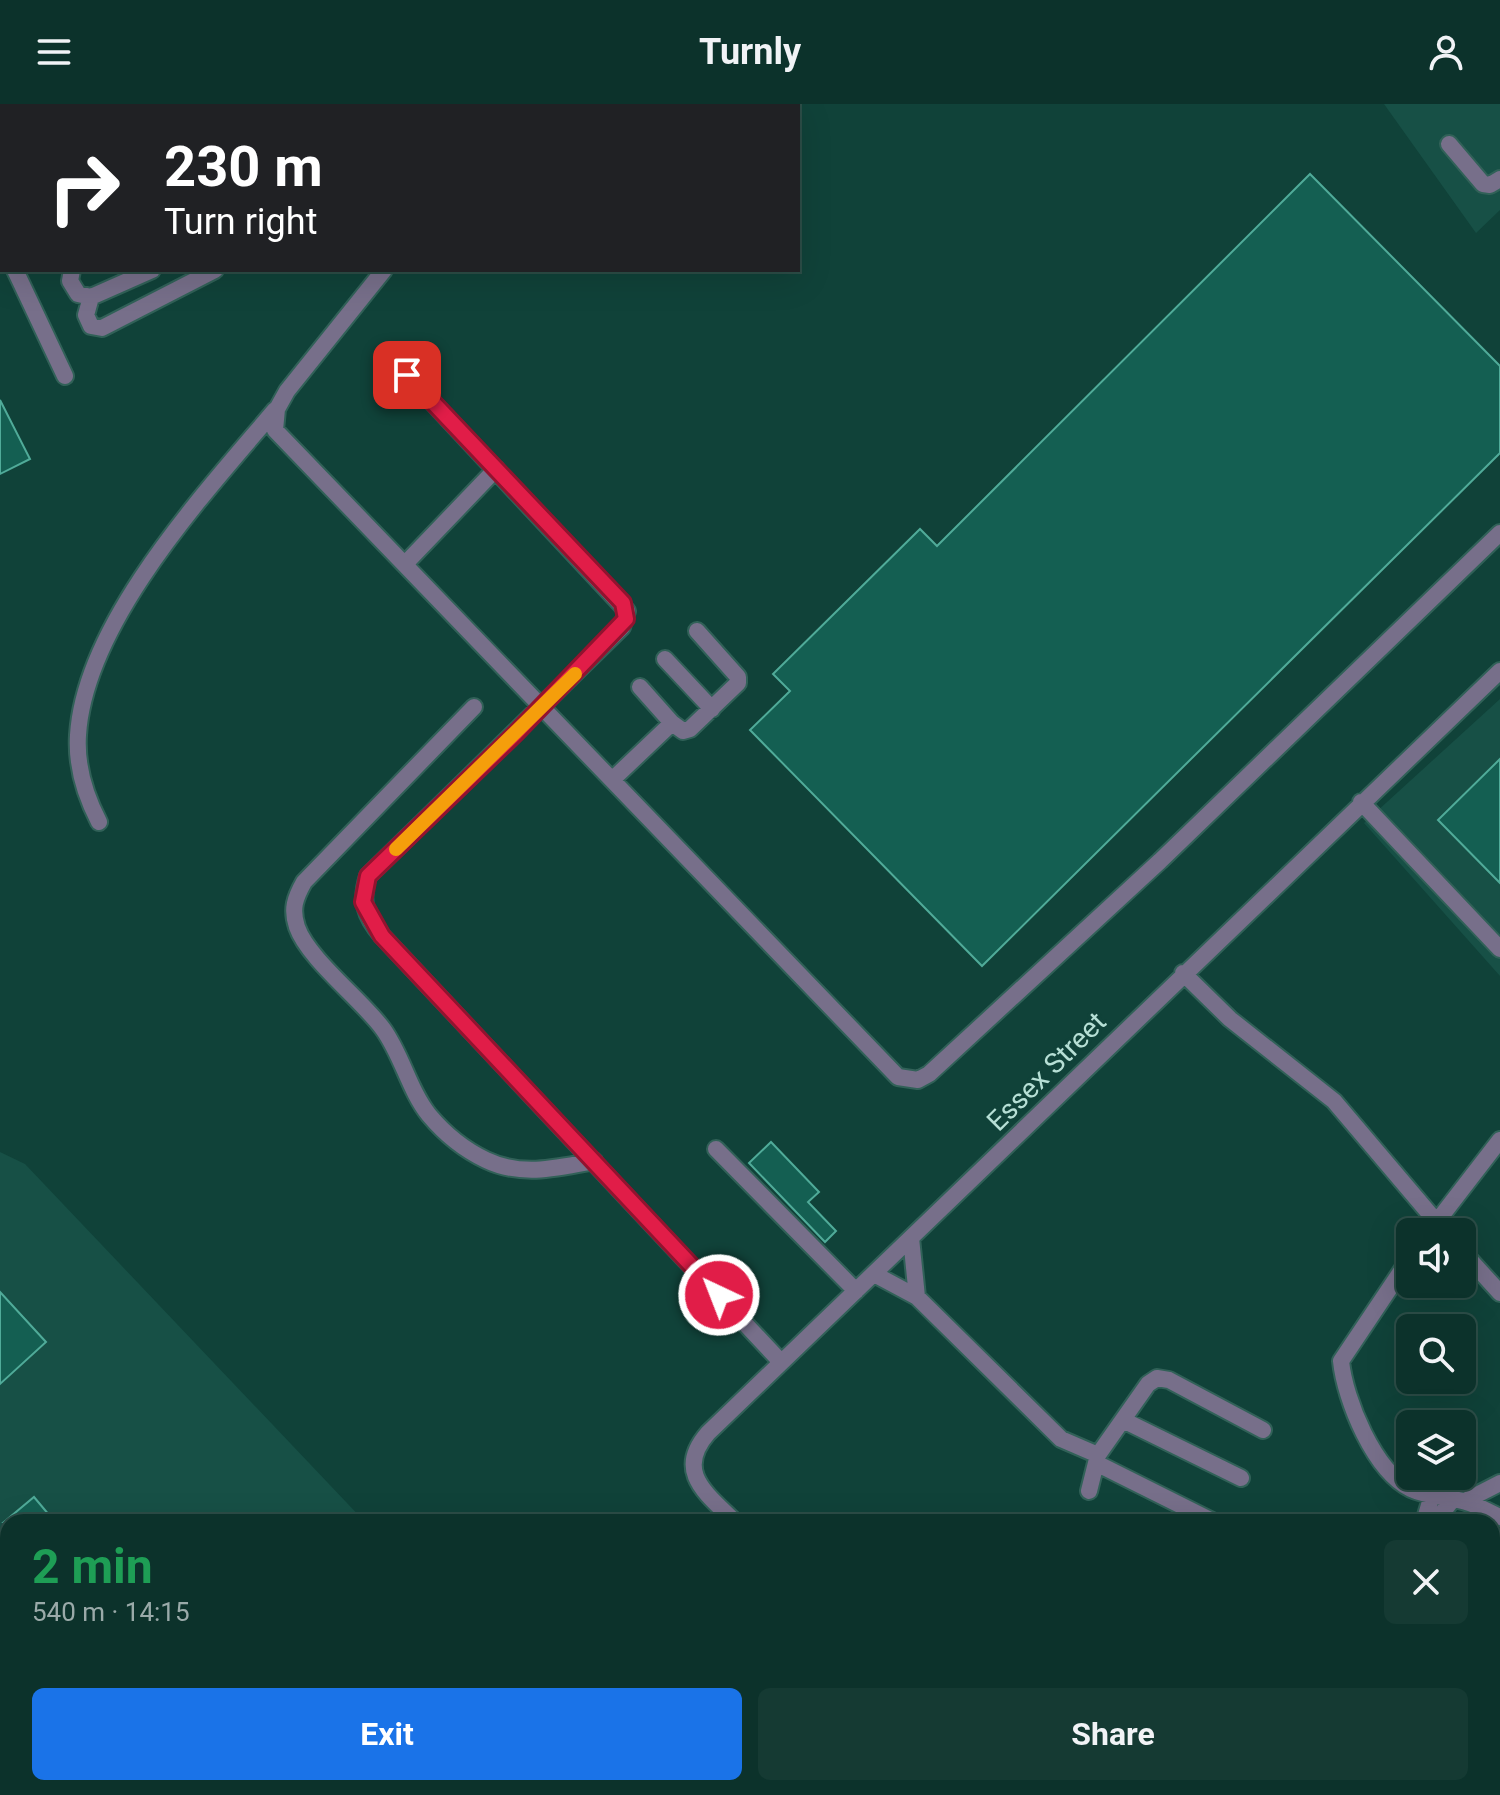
<!DOCTYPE html>
<html lang="en">
<head>
<meta charset="utf-8">
<style>
  :root { --surface:#0c322b; --page:#153a33; --text:#f1f3f6; --muted:#9aaaa9; --line:#2c4d47; --accent:#1a73e8 }
  body { margin:0; font-family:Roboto,sans-serif; background:var(--page); color:var(--text); height:100vh; display:flex; flex-direction:column; font-size:30px; white-space:nowrap }
  * { box-sizing:border-box; margin:0 }
  p { font-size:26px; color:var(--muted) }
  .icon { flex:none; width:44px; height:44px; fill:none; stroke:currentColor; stroke-width:2; stroke-linecap:round; stroke-linejoin:round }
  .map { position:relative; flex:1; overflow:hidden }
  .sheet { position:absolute; left:0px; top:1410px; width:1500px; height:282px; display:flex; flex-direction:column; background:var(--surface); border-radius:24px 24px 0 0; box-shadow:0 8px 32px #0002,0 0 0 2px var(--line) }
  .sheet>* { flex:none }
  .hud { position:absolute; left:0px; top:0px; width:800px; height:168px; box-shadow:0 8px 32px #0002,0 0 0 2px var(--line); background:#202124; color:#fff; overflow:hidden }
  .fabs { position:absolute; left:1396px; top:1114px; display:grid; gap:16px }
  .fabs a { display:grid; place-items:center; width:80px; height:80px; border-radius:12px; background:var(--surface); box-shadow:0 8px 32px #0002,0 0 0 2px var(--line); font-size:40px }
  .pin { position:absolute; display:grid; place-items:center; width:68px; height:68px; color:#fff; margin:-34px; border-radius:16px; box-shadow:0 4px 12px #0006 }
  .me { position:absolute; width:88px; margin:-44px; rotate:317deg; stroke-linejoin:round; filter:drop-shadow(0 0 6px #0008) }
  .turn { display:flex; align-items:center; gap:28px; height:168px; padding:0 32px; font-size:36px }
  .turn .icon { width:104px; height:104px; stroke-width:2.5 }
  .turn b { display:block; font-size:56px; line-height:68px }
  .round { display:grid; place-items:center; flex:none; width:84px; height:84px; border-radius:12px; background:var(--page) }
  .overview { display:flex; align-items:center; justify-content:space-between; height:136px; padding:0 32px }
  h1 { font-size:48px; font-weight:700; line-height:60px; color:#1e9e55 }
  .button { display:flex; gap:16px; margin-top:auto; padding:16px 32px }
  .button a { flex:1; height:92px; border-radius:12px; background:var(--accent); color:#fff; font-size:32px; font-weight:700; line-height:92px; text-align:center }
  .button a+a { background:var(--page); color:var(--text) }
  header { display:flex; justify-content:space-between; align-items:center; height:104px; padding:0 32px; background:var(--surface); font-size:36px; font-weight:700 }
  .map>svg:first-child { display:block }
  .built { fill:#175046 }
  .building { fill:#145f52; stroke:#50ab99; stroke-width:2 }
  .lines { fill:none; stroke-linecap:round; stroke-linejoin:round }
  .minor-casing { stroke:#316158; stroke-width:20 }
  .minor { stroke:#776f8a; stroke-width:16 }
  .route-casing { stroke:#92132f; stroke-width:20 }
  .route { stroke:#e11d48; stroke-width:14 }
  .slow { stroke:#f59e0b; stroke-width:14 }
  .labels { text-anchor:middle; stroke-width:6; stroke-linejoin:round; paint-order:stroke }
  .street-label { font-size:28px; fill:#b6dfd5; stroke:#104239 }
</style>
</head>
<body>
<header><svg class="icon" aria-label="menu" viewBox="0 0 24 24"><path d="M4 6h16M4 12h16M4 18h16"/></svg>Turnly<svg class="icon" aria-label="person" viewBox="0 0 24 24"><circle cx="12" cy="8" r="4"/><path d="M4 21q1-7 8-7t8 7"/></svg></header>
<div class="map">
<svg width="1500" height="1691" viewBox="0 0 1500 1691">
  <rect width="100%" height="100%" fill="#104239"/>
  <path class="built" d="M1384,0H1500V106L1476,129Z
    M1500,595V872L1364,719Z
    M0,1048L25,1060L365,1418H8V1684H607L614,1691H0Z"/>
  <path class="building" d="M1310,70L1500,262V349L982,862L750,626L790,587L773,570L920,425L937,442Z
    M0,296L30,355L0,370Z
    M1500,655V779L1438,716Z
    M771,1038L819,1088L808,1098L836,1127L825,1138L749,1059Z
    M0,1188L46,1238L0,1280Z
    M34,1393L55,1418H4Z"/>
  <g class="lines">
    <g class="minor-casing">
      <path id="minor" d="M299,0L300,2
        M0,36L2,40
        M1449,40L1483,80L1490,81L1500,75
        M0,135L2,139
        M15,166L65,272
        M72,166L70,177L78,190L91,193
        M152,166L91,193L86,211L91,222L102,224L215,166
        M384,166L287,287L277,305L275,326L898,973L918,976L929,970L1160,757L1500,429
        M407,271L627,507L622,523L368,772C360,797 365,812 382,832L781,1258
        M405,460L496,365
        M665,555L712,605
        M474,603L304,778C295,794 291,805 297,823C308,855 363,897 383,925C402,951 409,986 429,1011C444,1029 465,1046 486,1056C521,1073 558,1064 594,1057
        M672,619L683,627L690,625L738,579V573L697,527
        M612,676L672,619L640,583
        M1361,698L1500,845
        M99,718C85,691 76,662 78,631C85,518 205,389 275,306
        M1183,869L1230,915L1334,997L1445,1128
        M716,1045L856,1187
        M1429,1128L1500,1036
        M911,1134L917,1193
        M1462,1147L1500,1189
        M1410,1154L1341,1257C1345,1296 1374,1367 1411,1385C1428,1393 1448,1392 1466,1398C1477,1401 1489,1408 1500,1413
        M874,1170L917,1193L1061,1335L1098,1351
        M1123,1316L1241,1374
        M1096,1359L1214,1418
        M1089,1387L1098,1351L1148,1280L1157,1274L1169,1276L1263,1326
        M1465,1397L1500,1379
        M735,1418C707,1390 674,1368 708,1329L1500,567
        M1424,1418L1432,1391
        M1435,1418L1453,1395
        M937,1684L939,1691
        M1450,1684L1458,1691"/>
    </g>
    <use href="#minor" class="minor"/>
  </g>
  <g class="lines">
    <g class="route-casing">
      <path id="route" d="M407,271L623,499L626,515L516,629L368,772L363,798L382,832L719,1191"/>
    </g>
    <use href="#route" class="route"/>
    <path class="slow" d="M396,745L575,570"/>
  </g>
  <g class="labels">
    <g class="street-label">
      <text transform="translate(1046 967) rotate(-45)" y="10">Essex Street</text>
    </g>
  </g>
</svg>
<div class="fabs">
<a><svg class="icon" aria-label="sound" viewBox="0 0 24 24"><path d="M4 9h4l5-4v14l-5-4H4zM17 9q2 3 0 6"/></svg></a>
<a><svg class="icon" aria-label="search" viewBox="0 0 24 24"><circle cx="10" cy="10" r="6"/><path d="M15 15l6 6"/></svg></a>
<a><svg class="icon" aria-label="layers" viewBox="0 0 24 24"><path d="M12 4l9 5-9 5-9-5zM3 14l9 5 9-5"/></svg></a>
</div>
<div class="pin" style="left:407px;top:271px;background:#d93025"><svg class="icon" aria-label="arrive" viewBox="0 0 24 24"><path d="M6 21V4h12l-3 4 3 4H6"/></svg></div>
<svg class="me" style="left:719px;top:1191px" viewBox="-20 -20 40 40"><circle r="17" fill="#e11d48" stroke="#fff" stroke-width="3"/><path d="M0-11L8 9 0 5-8 9z" fill="#fff"/></svg>
<div class="hud">
<div class="turn"><svg class="icon" aria-label="right" viewBox="0 0 24 24"><path d="M7 20v-9h11M14 6l5 5-5 5"/></svg><div><b>230 m</b>Turn right</div></div>
</div>
<section class="sheet">
<div class="overview"><div><h1>2 min</h1><p>540 m · 14:15</p></div><a class="round"><svg class="icon" aria-label="close" viewBox="0 0 24 24"><path d="M6 6l12 12M18 6L6 18"/></svg></a></div>
<div class="button"><a>Exit</a><a>Share</a></div>
</section>
</div>
</body>
</html>
